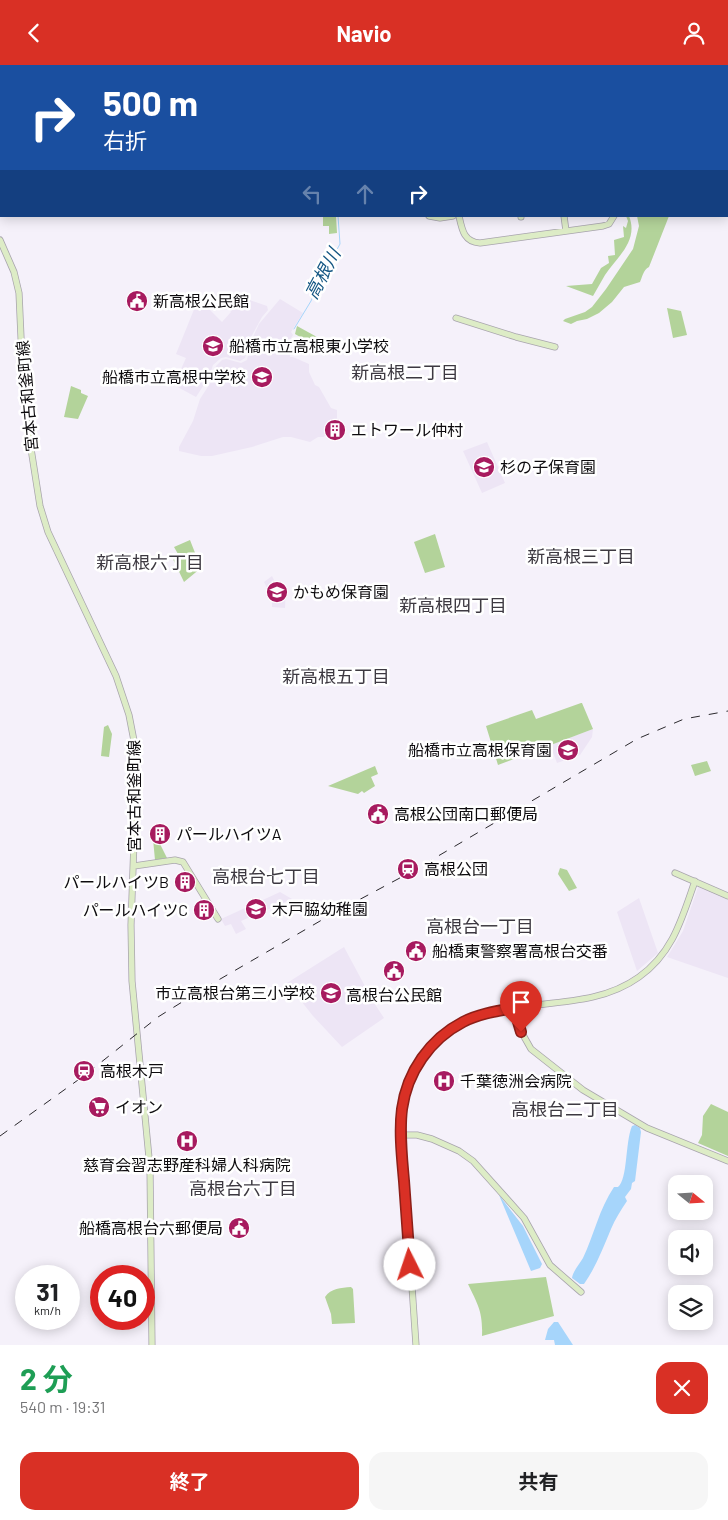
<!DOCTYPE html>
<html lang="ja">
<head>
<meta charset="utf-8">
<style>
  :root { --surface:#fff; --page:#f6f6f6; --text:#202124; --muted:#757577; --accent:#d93025 }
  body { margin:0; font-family:Barlow,"Noto Sans JP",sans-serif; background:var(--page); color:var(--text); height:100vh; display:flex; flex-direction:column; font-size:19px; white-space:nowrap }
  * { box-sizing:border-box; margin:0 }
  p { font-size:16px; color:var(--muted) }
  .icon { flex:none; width:28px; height:28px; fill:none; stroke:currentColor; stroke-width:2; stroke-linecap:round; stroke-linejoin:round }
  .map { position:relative; height:1280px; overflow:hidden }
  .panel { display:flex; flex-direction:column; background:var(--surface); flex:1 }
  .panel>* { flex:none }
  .top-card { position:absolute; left:0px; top:0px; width:729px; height:152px; box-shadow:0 2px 12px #0003; background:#1a4fa0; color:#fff; overflow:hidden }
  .needle { width:32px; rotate:108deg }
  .controls { position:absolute; left:668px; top:1110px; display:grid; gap:10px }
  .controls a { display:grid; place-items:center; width:45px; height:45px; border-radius:10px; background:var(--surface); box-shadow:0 2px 12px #0003; font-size:25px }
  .speed { position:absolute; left:15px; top:1200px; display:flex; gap:10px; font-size:25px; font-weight:700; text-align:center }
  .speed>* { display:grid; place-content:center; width:65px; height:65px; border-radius:50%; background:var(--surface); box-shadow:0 2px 12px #0003; line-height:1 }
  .speed small { font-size:12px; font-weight:400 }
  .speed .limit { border:8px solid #d22; background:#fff; color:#111 }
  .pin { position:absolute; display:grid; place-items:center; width:42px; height:42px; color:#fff; margin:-51px -21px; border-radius:50% 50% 50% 0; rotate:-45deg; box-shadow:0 0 5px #0007 }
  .pin .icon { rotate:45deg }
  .me { position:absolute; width:55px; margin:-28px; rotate:356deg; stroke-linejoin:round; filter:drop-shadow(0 0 4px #0008) }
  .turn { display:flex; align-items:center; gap:18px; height:105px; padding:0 20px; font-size:22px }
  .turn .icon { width:65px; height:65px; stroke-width:2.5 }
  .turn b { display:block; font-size:35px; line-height:42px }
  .lanes { display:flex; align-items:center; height:48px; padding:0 20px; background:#0003; justify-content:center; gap:25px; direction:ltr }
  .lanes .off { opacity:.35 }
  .round { display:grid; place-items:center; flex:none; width:52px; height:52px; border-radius:15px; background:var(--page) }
  .headline { display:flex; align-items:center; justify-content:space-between; height:85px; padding:0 20px }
  h1 { font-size:30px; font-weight:700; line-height:38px; color:#1e9e55 }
  .cta { display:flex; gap:10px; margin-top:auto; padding:10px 20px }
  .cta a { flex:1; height:58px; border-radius:15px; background:var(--accent); color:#fff; font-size:20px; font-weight:700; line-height:58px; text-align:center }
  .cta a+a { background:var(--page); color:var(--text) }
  header { display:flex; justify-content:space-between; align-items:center; height:65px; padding:0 20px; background:var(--accent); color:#fff; font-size:22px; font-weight:700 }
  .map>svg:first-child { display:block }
  .built { fill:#ede5f5 }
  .green { fill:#b3d39a }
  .water { fill:#a6d5fb }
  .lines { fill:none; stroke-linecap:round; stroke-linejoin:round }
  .stream { stroke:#a6d5fb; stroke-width:1 }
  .river { stroke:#a6d5fb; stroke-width:8 }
  .secondary-casing { stroke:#a8a4ad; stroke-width:7 }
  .secondary { stroke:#ddecc6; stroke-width:5.5 }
  .rail { stroke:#2b292d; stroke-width:1; stroke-dasharray:9 9; stroke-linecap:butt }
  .route-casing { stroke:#8d1f18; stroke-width:12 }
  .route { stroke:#d93025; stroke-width:9 }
  .labels { text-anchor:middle; stroke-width:5; stroke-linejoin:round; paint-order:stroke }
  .poi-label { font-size:16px; fill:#0d0b0e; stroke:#fff; text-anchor:start }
  .street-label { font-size:16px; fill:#0d0b0e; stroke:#fff }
  .water-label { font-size:18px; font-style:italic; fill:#155784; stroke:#fff }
  .neighbourhood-label { font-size:18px; fill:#3d3941; stroke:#fff }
</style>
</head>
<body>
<header><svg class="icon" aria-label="back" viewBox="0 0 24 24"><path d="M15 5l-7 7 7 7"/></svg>Navio<svg class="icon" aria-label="person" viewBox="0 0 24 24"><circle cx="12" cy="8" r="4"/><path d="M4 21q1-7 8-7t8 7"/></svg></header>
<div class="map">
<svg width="728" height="1280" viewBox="0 0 728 1280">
  <rect width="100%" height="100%" fill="#f5f1fa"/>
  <path class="built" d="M229,228L267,241L268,245L262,252L250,274L245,293L240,296L226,292L221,293L213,300L209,312L196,332L174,320L186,293L176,289L195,242L206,241L222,257L231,247L223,237L226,229Z
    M280,234L303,248L291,267L293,270L289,276L290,292H293L309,299V307L315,320L319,322L331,343L337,345V353L324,372H318L310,377L291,372H283L252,382L212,391H201L179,386V382L193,356L200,334L211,317L216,301L222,295L226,294L241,298L247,295L252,274L259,259Z
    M487,377L505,418L482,428L463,386Z
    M272,511L274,515L271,516L274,520H286L285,543L272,542V533L264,517Z
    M593,664L592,672L580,690L557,698L550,680Z
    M698,822L728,835V913L667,892L683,866Z
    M280,827L292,834L241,856L246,864L236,869L231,859L225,861L221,854Z
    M639,833L658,888L637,906L617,847Z
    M344,882L374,938L384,953L342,982L313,951L287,918Z"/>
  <path class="green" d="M323,151H336L337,168L329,169V161H323Z
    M626,151H629C639,176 617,192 605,210C601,217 597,224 593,231L566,221L592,219L601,203L609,198L608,191L615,190L614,175L624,172L623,161L626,163L628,156Z
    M637,151H669L649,202C643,205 642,213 640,217L624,222L612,237L599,248L587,254L577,256L571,259L563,256L565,254L585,247L592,242L606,224L633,184L639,161Z
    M667,243L681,246L687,270L673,273Z
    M297,261L317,272L316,281L295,269Z
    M71,321L81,325V328L88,331L78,354L64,352Z
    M435,469L445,502L425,508L414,477Z
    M190,475L201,503L184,517L172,492L178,489L174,482Z
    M581,638H582L593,664L498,700L486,661L532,645L536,654Z
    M108,660L112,669L109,692L101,691L104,662Z
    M707,696L711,706L695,711L691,700Z
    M375,701L378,709L371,712L375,721L364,728L362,726L358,729L328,721Z
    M157,773L167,793L155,795L153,774Z
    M560,803L567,805L577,823L569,826L558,809Z
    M711,1039L728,1047V1091L698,1078L702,1070L703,1051Z
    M546,1212L554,1251L482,1271C483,1247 478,1240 468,1219Z
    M351,1222L353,1224L355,1258L332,1259L331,1249L325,1232C331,1223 341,1223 351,1222Z"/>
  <path class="water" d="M635,1060L640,1063L641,1067L635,1116L632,1118L631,1124L625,1132L627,1136C621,1145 615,1154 611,1164C603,1183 596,1202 584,1219H580L572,1213C573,1206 579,1200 583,1193C594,1170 599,1144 614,1122H618C628,1114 625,1077 632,1061Z
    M499,1130L523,1161L542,1199L540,1203L531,1206Z
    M554,1257H558L573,1280H555L554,1275H545L548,1264Z"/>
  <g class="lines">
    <path class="stream" d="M322,0L323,1
      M294,264L311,236L318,219L340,179L338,151"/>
    <path class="river" d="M695,1V0"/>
    <g class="secondary-casing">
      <path id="secondary" d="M20,0V1
        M402,0V1
        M439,0V1
        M500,0L501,1
        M543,0V1
        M645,0V1
        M429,151L440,153L453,151
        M459,151C462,165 464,177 480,178L603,161L609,159L614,151
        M521,151V152
        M564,151L566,166
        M0,175L14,207L19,228L24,339L40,441L48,467L116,611L129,650L135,681L136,720L131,860L132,916L150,1103L152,1280
        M456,253L516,272L555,282
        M134,801L175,795L183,797L218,854
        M675,808L728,831
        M514,943L518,961L531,984L583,1025L647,1063L728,1096
        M401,1070H417L432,1074L459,1086L473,1096L524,1153L550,1200L581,1227
        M416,1280L401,1061C402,1031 411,999 434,979C444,969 455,960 467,955C522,931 589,948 639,912C673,888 682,853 695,816"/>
    </g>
    <use href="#secondary" class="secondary"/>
    <path class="rail" d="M0,1071L85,1010L158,952L203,924L327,852L411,807L637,674L684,654L728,646"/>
  </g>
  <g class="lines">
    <g class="route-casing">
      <path id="route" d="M410,1200C408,1172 406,1144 404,1116C402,1093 399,1067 402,1044C407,1007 430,974 463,957C478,949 497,946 514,943L521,967"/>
    </g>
    <use href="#route" class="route"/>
  </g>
  <defs>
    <g id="civic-disc" transform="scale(1.125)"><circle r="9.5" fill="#a71b5f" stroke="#fff"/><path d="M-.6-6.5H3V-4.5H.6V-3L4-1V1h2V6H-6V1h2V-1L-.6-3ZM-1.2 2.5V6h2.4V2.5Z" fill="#fff"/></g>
    <g id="school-disc" transform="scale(1.125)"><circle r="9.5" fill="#a71b5f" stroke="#fff"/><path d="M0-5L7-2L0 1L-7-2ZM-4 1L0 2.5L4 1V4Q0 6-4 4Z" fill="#fff"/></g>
    <g id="building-disc" transform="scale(1.125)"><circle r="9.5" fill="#a71b5f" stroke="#fff"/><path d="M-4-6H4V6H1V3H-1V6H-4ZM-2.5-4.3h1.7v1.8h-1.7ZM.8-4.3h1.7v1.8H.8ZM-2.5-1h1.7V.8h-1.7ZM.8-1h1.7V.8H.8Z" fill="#fff"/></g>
    <g id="station-disc" transform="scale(1.125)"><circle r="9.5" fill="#a71b5f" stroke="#fff"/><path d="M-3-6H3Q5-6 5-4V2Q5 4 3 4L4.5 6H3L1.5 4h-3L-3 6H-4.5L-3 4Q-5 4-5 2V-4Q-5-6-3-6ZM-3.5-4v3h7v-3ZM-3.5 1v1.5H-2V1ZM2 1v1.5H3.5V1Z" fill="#fff"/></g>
    <g id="hospital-disc" transform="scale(1.125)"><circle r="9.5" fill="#a71b5f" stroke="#fff"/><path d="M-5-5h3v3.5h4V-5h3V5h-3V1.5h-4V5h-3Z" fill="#fff"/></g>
    <g id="supermarket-disc" transform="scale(1.125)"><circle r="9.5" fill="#a71b5f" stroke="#fff"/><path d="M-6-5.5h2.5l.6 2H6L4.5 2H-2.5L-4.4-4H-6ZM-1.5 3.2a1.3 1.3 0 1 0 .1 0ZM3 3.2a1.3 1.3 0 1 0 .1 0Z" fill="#fff"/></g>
  </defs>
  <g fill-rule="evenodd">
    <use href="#civic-disc" x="137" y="236"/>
    <use href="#school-disc" x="213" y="281"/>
    <use href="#school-disc" x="262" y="312"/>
    <use href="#building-disc" x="335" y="365"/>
    <use href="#school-disc" x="484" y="402"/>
    <use href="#school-disc" x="277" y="527"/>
    <use href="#school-disc" x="568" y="685"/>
    <use href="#civic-disc" x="378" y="749"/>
    <use href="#building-disc" x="160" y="769"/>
    <use href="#station-disc" x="408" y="804"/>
    <use href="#building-disc" x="185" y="817"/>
    <use href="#school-disc" x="256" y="844"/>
    <use href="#building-disc" x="204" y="845"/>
    <use href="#civic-disc" x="416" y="886"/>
    <use href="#civic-disc" x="394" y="906"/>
    <use href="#school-disc" x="331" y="928"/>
    <use href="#station-disc" x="84" y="1006"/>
    <use href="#hospital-disc" x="444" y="1016"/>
    <use href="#supermarket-disc" x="99" y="1042"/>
    <use href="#hospital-disc" x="187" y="1076"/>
    <use href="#civic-disc" x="239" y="1163"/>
  </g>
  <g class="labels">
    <g class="poi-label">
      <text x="153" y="242">新高根公民館</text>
      <text x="229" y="287">船橋市立高根東小学校</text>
      <text x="246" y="318" text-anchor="end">船橋市立高根中学校</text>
      <text x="351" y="371">エトワール仲村</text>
      <text x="500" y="408">杉の子保育園</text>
      <text x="293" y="533">かもめ保育園</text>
      <text x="552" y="691" text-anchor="end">船橋市立高根保育園</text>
      <text x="394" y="755">高根公団南口郵便局</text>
      <text x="176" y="775">パールハイツA</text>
      <text x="424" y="810">高根公団</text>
      <text x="169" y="823" text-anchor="end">パールハイツB</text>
      <text x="272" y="850">木戸脇幼稚園</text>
      <text x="188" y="851" text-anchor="end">パールハイツC</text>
      <text x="432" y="892">船橋東警察署高根台交番</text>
      <text x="315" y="934" text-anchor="end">市立高根台第三小学校</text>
      <text x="394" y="936" text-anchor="middle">高根台公民館</text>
      <text x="100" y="1012">高根木戸</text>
      <text x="460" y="1022">千葉徳洲会病院</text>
      <text x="115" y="1048">イオン</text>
      <text x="187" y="1106" text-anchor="middle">慈育会習志野産科婦人科病院</text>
      <text x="223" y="1169" text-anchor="end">船橋高根台六郵便局</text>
    </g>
    <g class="street-label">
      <text transform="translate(27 331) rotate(-95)" y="6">宮本古和釜町線</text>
      <text transform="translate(134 731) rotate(-90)" y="6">宮本古和釜町線</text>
    </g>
    <g class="water-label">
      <text transform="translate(323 209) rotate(-62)" y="6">高根川</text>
    </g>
    <g class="neighbourhood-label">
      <text x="405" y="314">新高根二丁目</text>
      <text x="581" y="498">新高根三丁目</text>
      <text x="150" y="504">新高根六丁目</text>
      <text x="453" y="547">新高根四丁目</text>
      <text x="336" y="618">新高根五丁目</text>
      <text x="266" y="818">高根台七丁目</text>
      <text x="480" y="868">高根台一丁目</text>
      <text x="565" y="1051">高根台二丁目</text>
      <text x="243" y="1130">高根台六丁目</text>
    </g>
  </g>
</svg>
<div class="controls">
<a><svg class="needle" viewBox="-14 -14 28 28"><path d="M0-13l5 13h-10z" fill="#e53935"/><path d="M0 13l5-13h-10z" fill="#757577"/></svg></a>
<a><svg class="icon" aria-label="sound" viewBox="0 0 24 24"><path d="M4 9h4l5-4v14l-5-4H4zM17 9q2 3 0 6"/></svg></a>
<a><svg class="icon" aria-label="layers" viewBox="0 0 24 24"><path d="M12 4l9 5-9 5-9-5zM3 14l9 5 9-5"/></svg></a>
</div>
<div class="speed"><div>31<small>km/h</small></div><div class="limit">40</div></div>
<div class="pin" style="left:521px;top:967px;background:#d93025"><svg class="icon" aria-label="arrive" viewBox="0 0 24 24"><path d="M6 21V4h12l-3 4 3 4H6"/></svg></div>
<svg class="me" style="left:410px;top:1200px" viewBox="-20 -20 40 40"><circle r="19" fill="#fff"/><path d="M0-13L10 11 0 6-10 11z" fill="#d93025"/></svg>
<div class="top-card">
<div class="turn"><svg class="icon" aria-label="right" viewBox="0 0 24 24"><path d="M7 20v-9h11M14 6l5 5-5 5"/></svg><div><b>500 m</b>右折</div></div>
<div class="lanes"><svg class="icon off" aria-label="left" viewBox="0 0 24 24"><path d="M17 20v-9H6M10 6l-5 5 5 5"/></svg><svg class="icon off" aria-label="ahead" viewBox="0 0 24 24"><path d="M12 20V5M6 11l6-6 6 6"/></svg><svg class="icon" aria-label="right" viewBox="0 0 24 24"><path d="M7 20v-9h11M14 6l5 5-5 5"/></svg></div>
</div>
</div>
<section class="panel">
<div class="headline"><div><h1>2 分</h1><p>540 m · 19:31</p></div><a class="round" style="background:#d93025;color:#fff"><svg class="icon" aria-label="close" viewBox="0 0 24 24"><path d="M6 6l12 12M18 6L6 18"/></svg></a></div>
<div class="cta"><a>終了</a><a>共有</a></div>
</section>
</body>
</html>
